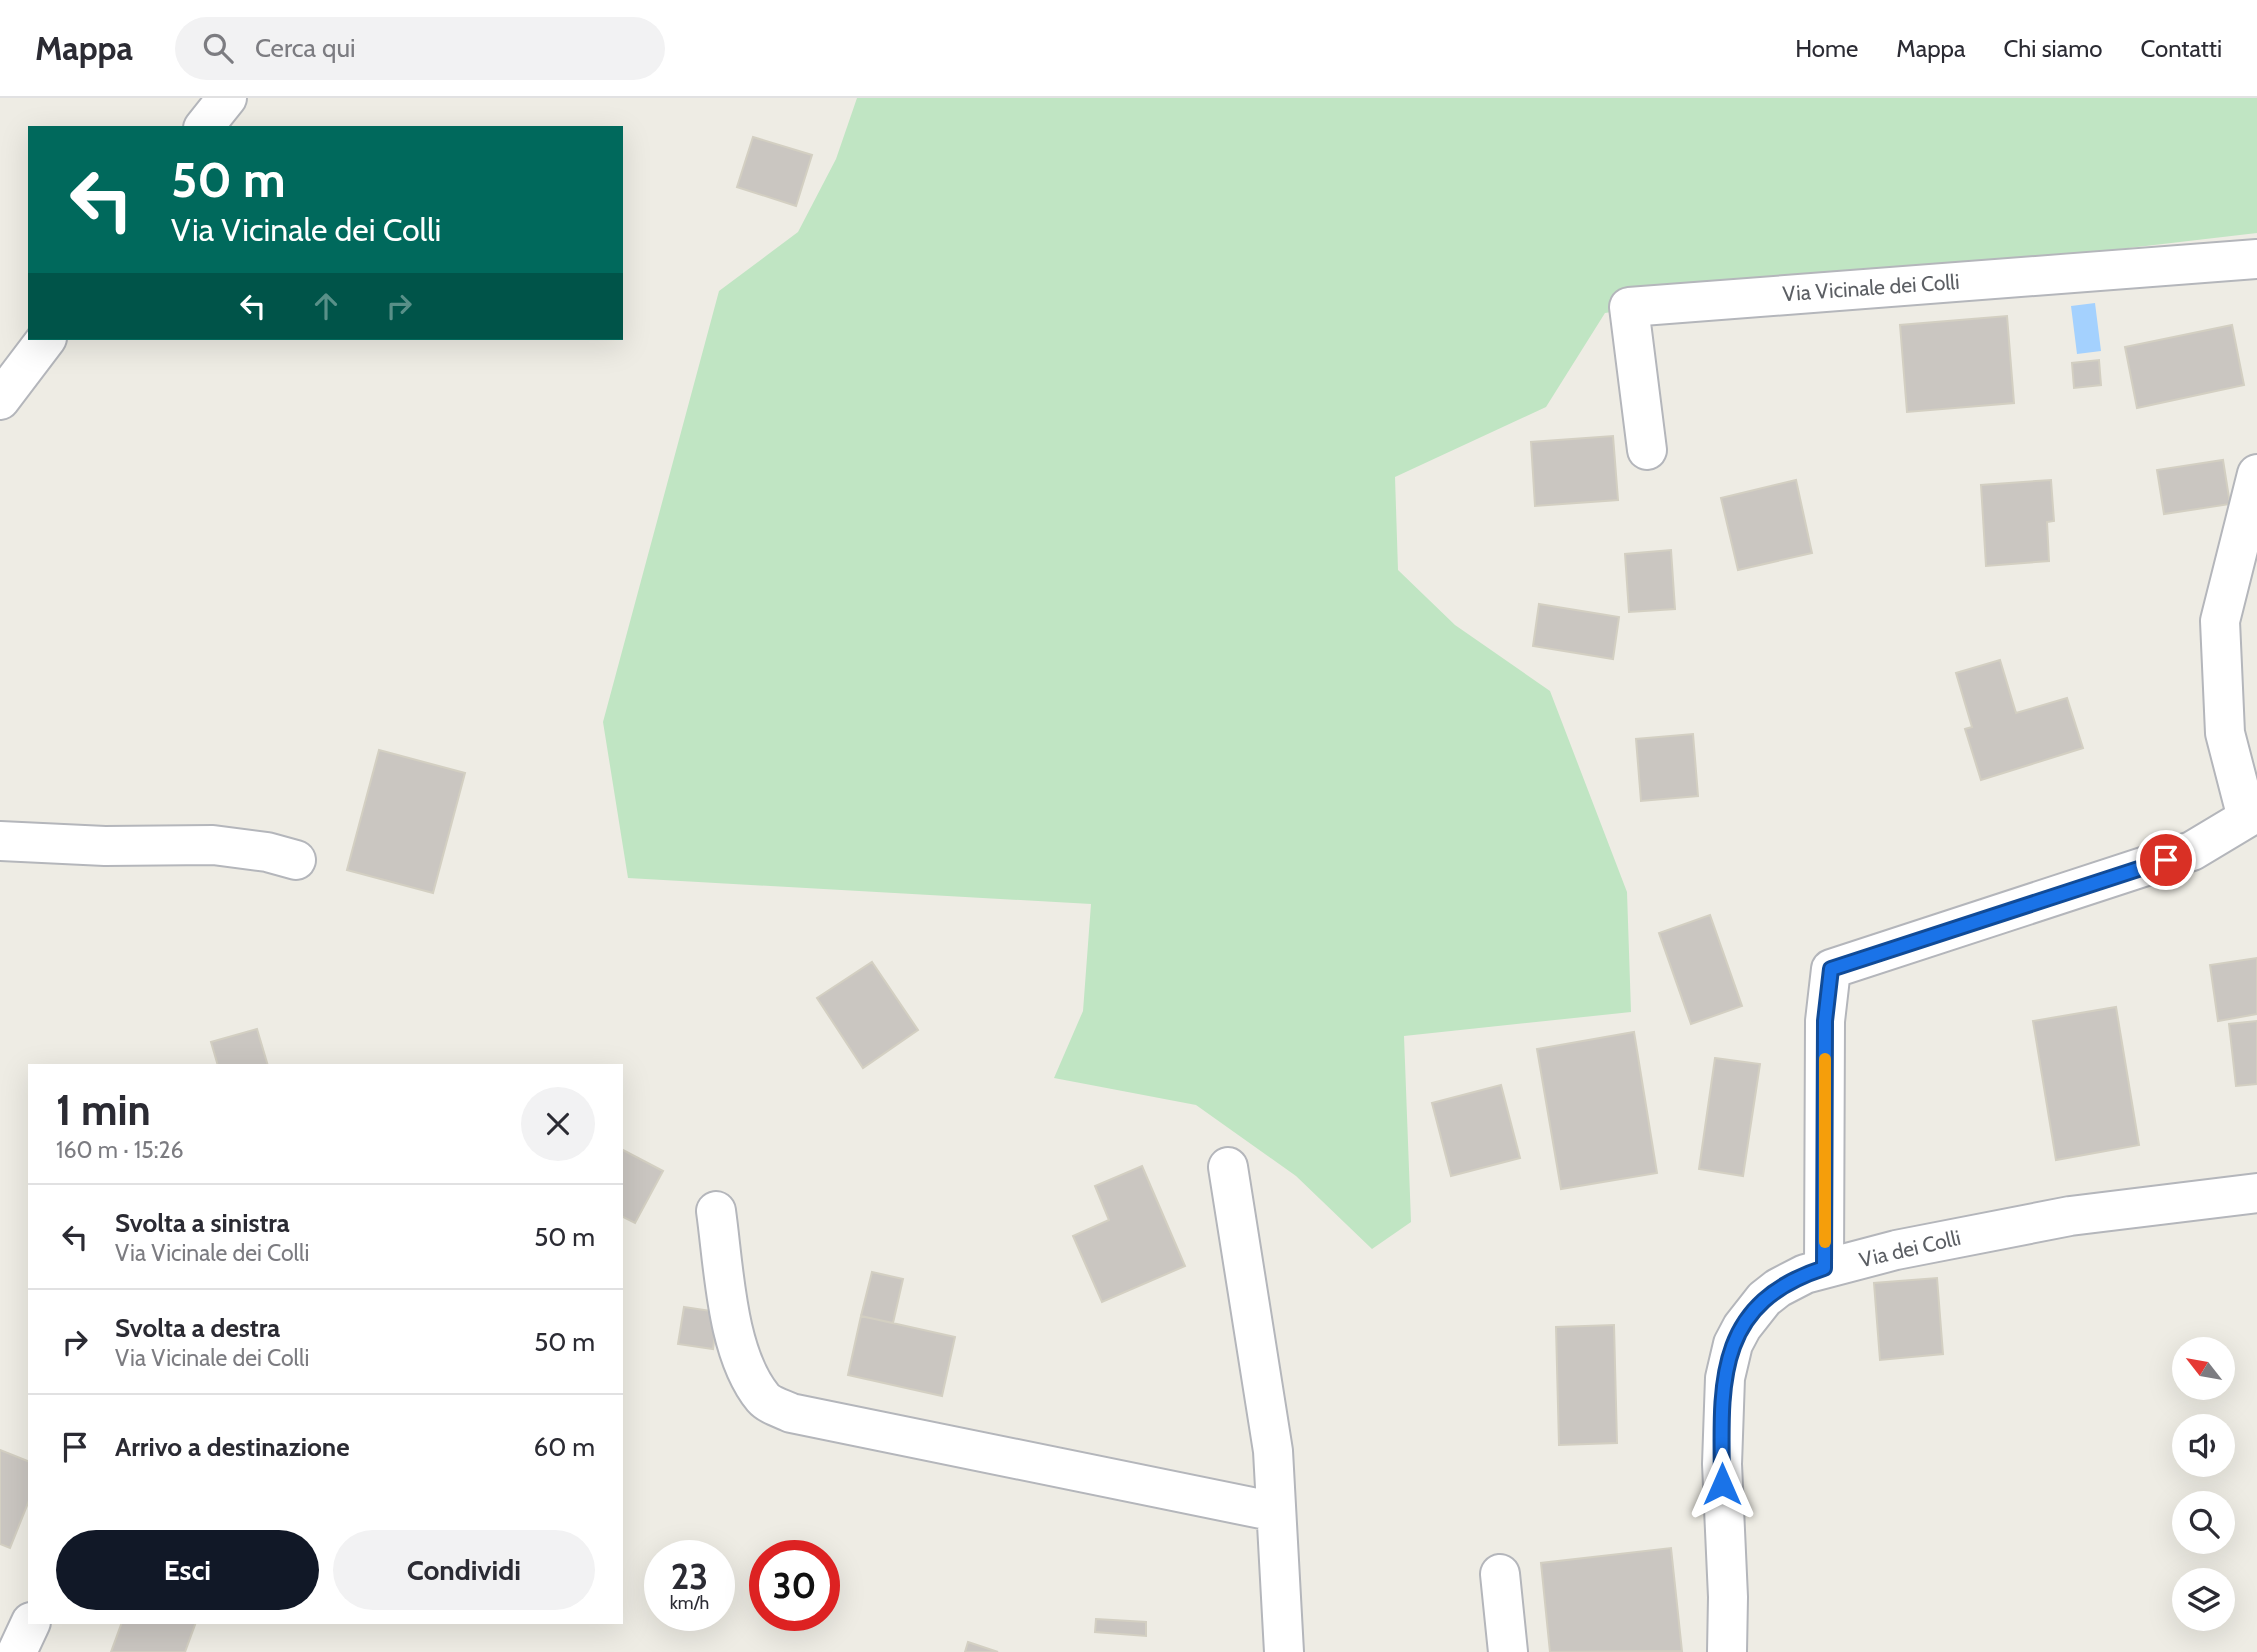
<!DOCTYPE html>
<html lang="it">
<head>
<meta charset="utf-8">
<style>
  :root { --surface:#fff; --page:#f2f2f3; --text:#2b2b33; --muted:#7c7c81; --line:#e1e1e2; --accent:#111827 }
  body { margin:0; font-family:Cabin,sans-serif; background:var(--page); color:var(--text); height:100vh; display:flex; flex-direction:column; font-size:26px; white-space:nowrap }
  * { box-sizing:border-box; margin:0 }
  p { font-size:23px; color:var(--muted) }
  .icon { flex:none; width:38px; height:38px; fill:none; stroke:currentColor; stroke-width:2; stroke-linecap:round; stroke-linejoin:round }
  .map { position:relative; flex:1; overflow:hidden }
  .drawer { position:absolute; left:28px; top:966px; width:595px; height:560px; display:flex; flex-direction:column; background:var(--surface); border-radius:0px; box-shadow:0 7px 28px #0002 }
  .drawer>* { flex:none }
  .banner { position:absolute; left:28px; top:28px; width:595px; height:214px; border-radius:0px; box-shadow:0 7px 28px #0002; background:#00695c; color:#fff; overflow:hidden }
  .needle { width:46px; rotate:301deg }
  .buttons { position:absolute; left:2172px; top:1239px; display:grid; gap:14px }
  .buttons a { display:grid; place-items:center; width:63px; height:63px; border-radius:50%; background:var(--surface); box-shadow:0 7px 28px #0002; font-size:35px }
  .speed { position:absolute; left:644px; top:1442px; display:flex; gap:14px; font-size:35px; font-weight:700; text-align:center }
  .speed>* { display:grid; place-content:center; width:91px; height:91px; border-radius:50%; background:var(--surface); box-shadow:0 7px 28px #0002; line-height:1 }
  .speed small { font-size:18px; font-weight:400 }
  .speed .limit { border:10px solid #d22; background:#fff; color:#111 }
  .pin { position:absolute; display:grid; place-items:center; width:60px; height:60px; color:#fff; margin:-30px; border:4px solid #fff; border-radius:50%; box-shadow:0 2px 7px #0007 }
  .me { position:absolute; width:77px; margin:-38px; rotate:0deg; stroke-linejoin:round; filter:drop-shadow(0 0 5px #0008) }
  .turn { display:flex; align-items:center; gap:24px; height:147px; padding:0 28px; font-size:32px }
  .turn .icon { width:91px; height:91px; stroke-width:2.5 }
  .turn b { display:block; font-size:49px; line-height:60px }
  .lanes { display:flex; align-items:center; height:66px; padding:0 28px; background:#0003; justify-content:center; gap:35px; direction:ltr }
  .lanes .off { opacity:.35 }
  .round { display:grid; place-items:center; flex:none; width:74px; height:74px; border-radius:37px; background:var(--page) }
  .overview { display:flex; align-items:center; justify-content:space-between; height:119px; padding:0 28px }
  h1 { font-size:42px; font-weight:700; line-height:52px }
  .cta { display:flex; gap:14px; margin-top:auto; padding:14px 28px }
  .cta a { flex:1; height:80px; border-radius:42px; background:var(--accent); color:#fff; font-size:28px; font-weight:700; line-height:80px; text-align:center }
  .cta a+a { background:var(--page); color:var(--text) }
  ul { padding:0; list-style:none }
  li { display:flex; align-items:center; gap:21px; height:105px; padding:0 28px; border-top:2px solid var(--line) }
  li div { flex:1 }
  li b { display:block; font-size:26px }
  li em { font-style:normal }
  header { display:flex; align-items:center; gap:42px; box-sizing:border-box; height:98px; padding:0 35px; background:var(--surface); border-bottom:2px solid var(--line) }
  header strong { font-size:33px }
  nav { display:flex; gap:38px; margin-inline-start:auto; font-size:24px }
  .search { width:490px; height:63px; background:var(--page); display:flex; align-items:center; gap:18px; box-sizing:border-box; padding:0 24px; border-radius:38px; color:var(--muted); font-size:26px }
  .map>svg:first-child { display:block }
  .green { fill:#c0e5c3 }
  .water { fill:#a4d1fe }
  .building { fill:#cac6c1; stroke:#d3cfc2; stroke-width:2 }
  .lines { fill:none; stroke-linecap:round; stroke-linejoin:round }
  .minor-casing { stroke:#b4b6bb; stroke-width:42 }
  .minor { stroke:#fff; stroke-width:38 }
  .route-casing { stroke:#114b97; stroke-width:18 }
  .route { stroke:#1a73e8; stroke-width:12 }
  .slow { stroke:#f59e0b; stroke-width:12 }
  .labels { text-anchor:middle; stroke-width:5; stroke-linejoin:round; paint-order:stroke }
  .street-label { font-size:21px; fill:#5c5f64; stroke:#fff }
</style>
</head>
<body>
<header>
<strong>Mappa</strong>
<div class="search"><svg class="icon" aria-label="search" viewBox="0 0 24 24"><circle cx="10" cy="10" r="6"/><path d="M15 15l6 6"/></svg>Cerca qui</div>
<nav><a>Home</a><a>Mappa</a><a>Chi siamo</a><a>Contatti</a></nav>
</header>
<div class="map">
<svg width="2257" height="1554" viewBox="0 0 2257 1554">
  <rect width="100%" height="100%" fill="#eeece4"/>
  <path class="green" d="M857,0H2257V135L1717,198L1605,215L1546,309L1395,379L1398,472L1455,527L1550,593L1627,794L1631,914L1404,938L1411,1124L1372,1151L1296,1078L1196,1007L1054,980L1083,913L1091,806L628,780L603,624L719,193L798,134L836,61Z"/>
  <path class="water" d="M2095,205L2101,253L2077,256L2071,208Z"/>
  <path class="building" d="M753,39L812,57L796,108L737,89Z
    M2007,218L2014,305L1907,314L1900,227Z
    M2232,227L2244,287L2137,310L2125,249Z
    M2099,262L2101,287L2074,290L2072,265Z
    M1613,338L1618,402L1535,408L1531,344Z
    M2223,362L2230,406L2164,416L2157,372Z
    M1796,382L1812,455L1738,472L1721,400Z
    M2051,382L2054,423L2047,424L2049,463L1986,468L1981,387Z
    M1671,452L1675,511L1629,514L1625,456Z
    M1539,506L1619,519L1613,561L1533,548Z
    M2000,562L2016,615L2067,600L2083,650L1981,682L1965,631L1972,629L1956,575Z
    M1693,636L1698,698L1641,703L1636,641Z
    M379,652L465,675L433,795L347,772Z
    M1710,817L1742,908L1691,926L1659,835Z
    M2257,860V916L2218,923L2210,867Z
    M872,864L918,932L863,970L817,900Z
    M2116,909L2139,1047L2056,1062L2033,923Z
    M2257,923V986L2236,988L2229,926Z
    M257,931L268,968H218L211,944Z
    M1634,934L1657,1075L1561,1091L1537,951Z
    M1715,960L1760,966L1743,1078L1699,1071Z
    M1501,987L1520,1060L1451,1078L1432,1005Z
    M621,1051L663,1073L635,1125L621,1118Z
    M1142,1068L1185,1168L1102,1204L1073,1138L1109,1122L1095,1088Z
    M872,1174L903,1181L893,1225L861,1218Z
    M1937,1180L1943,1256L1880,1262L1874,1185Z
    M684,1209L718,1214L713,1251L678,1246Z
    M861,1218L955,1239L942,1298L848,1277Z
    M1614,1227L1617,1345L1559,1347L1556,1229Z
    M0,1352L30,1364V1400L10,1450L0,1446Z
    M1671,1450L1682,1553L1550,1554L1541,1465Z
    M1096,1521L1146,1524V1538L1095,1534Z
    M122,1524H196L185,1554H111Z
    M968,1544L998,1554H965Z"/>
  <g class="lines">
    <g class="minor-casing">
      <path id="minor" d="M203,30L227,0
        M0,302L47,240
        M1647,352L1629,209L2257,161
        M0,743L105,748L213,747L267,754L296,762
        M1228,1069L1273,1353L1284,1554
        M716,1113C724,1169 726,1255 763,1300C769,1307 783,1311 791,1315L1276,1414
        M1824,1170L1825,923L1831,871L2192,753L2247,720L2225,635L2220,523L2257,376
        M1500,1476L1508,1554
        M17,1554L31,1524
        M1727,1554L1728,1499L1722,1366L1725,1280L1733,1246L1742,1229L1764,1201L1778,1190L1805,1176L1896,1152L2070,1118L2257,1095"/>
    </g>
    <use href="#minor" class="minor"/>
  </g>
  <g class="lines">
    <g class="route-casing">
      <path id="route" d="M1722,1386C1721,1287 1713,1206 1824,1170L1825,923L1831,871L2166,762"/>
    </g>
    <use href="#route" class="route"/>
    <path class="slow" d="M1825,1144V961"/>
  </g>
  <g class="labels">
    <g class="street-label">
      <text transform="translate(1871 190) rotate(-4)" y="7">Via Vicinale dei Colli</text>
      <text transform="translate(1910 1151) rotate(-13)" y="7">Via dei Colli</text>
    </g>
  </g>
</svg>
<div class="buttons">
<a><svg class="needle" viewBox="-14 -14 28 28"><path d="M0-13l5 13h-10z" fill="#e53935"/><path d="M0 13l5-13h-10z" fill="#7c7c81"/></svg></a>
<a><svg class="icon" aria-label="sound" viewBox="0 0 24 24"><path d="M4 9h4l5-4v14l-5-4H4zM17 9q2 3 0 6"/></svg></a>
<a><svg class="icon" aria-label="search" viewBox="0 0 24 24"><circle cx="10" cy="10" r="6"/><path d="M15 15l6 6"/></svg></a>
<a><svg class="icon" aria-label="layers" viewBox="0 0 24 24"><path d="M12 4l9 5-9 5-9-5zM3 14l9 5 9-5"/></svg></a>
</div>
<div class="speed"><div>23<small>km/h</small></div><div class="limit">30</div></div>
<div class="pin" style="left:2166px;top:762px;background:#d93025"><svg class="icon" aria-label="arrive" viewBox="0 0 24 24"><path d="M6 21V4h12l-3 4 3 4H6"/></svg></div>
<svg class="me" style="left:1722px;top:1386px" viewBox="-20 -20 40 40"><path d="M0-17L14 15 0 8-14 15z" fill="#1a73e8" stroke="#fff" stroke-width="4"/></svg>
<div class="banner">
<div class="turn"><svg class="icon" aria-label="left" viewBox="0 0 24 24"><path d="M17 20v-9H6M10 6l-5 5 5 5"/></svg><div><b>50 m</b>Via Vicinale dei Colli</div></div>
<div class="lanes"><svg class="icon" aria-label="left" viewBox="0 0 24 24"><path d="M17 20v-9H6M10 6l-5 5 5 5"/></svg><svg class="icon off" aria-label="ahead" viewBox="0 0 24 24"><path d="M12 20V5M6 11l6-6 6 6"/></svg><svg class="icon off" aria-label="right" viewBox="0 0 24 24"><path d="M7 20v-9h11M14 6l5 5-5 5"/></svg></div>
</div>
<section class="drawer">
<div class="overview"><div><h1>1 min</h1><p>160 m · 15:26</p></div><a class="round"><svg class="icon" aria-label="close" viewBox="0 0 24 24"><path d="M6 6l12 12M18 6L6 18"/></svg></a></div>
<ul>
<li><svg class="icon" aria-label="left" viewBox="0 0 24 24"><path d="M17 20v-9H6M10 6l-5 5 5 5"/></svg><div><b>Svolta a sinistra</b><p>Via Vicinale dei Colli</p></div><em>50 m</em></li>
<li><svg class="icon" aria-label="right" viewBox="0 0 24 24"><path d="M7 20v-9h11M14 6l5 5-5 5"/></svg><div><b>Svolta a destra</b><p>Via Vicinale dei Colli</p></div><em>50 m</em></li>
<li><svg class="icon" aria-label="arrive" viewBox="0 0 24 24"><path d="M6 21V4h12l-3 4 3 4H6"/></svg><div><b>Arrivo a destinazione</b></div><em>60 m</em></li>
</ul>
<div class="cta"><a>Esci</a><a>Condividi</a></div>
</section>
</div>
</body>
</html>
